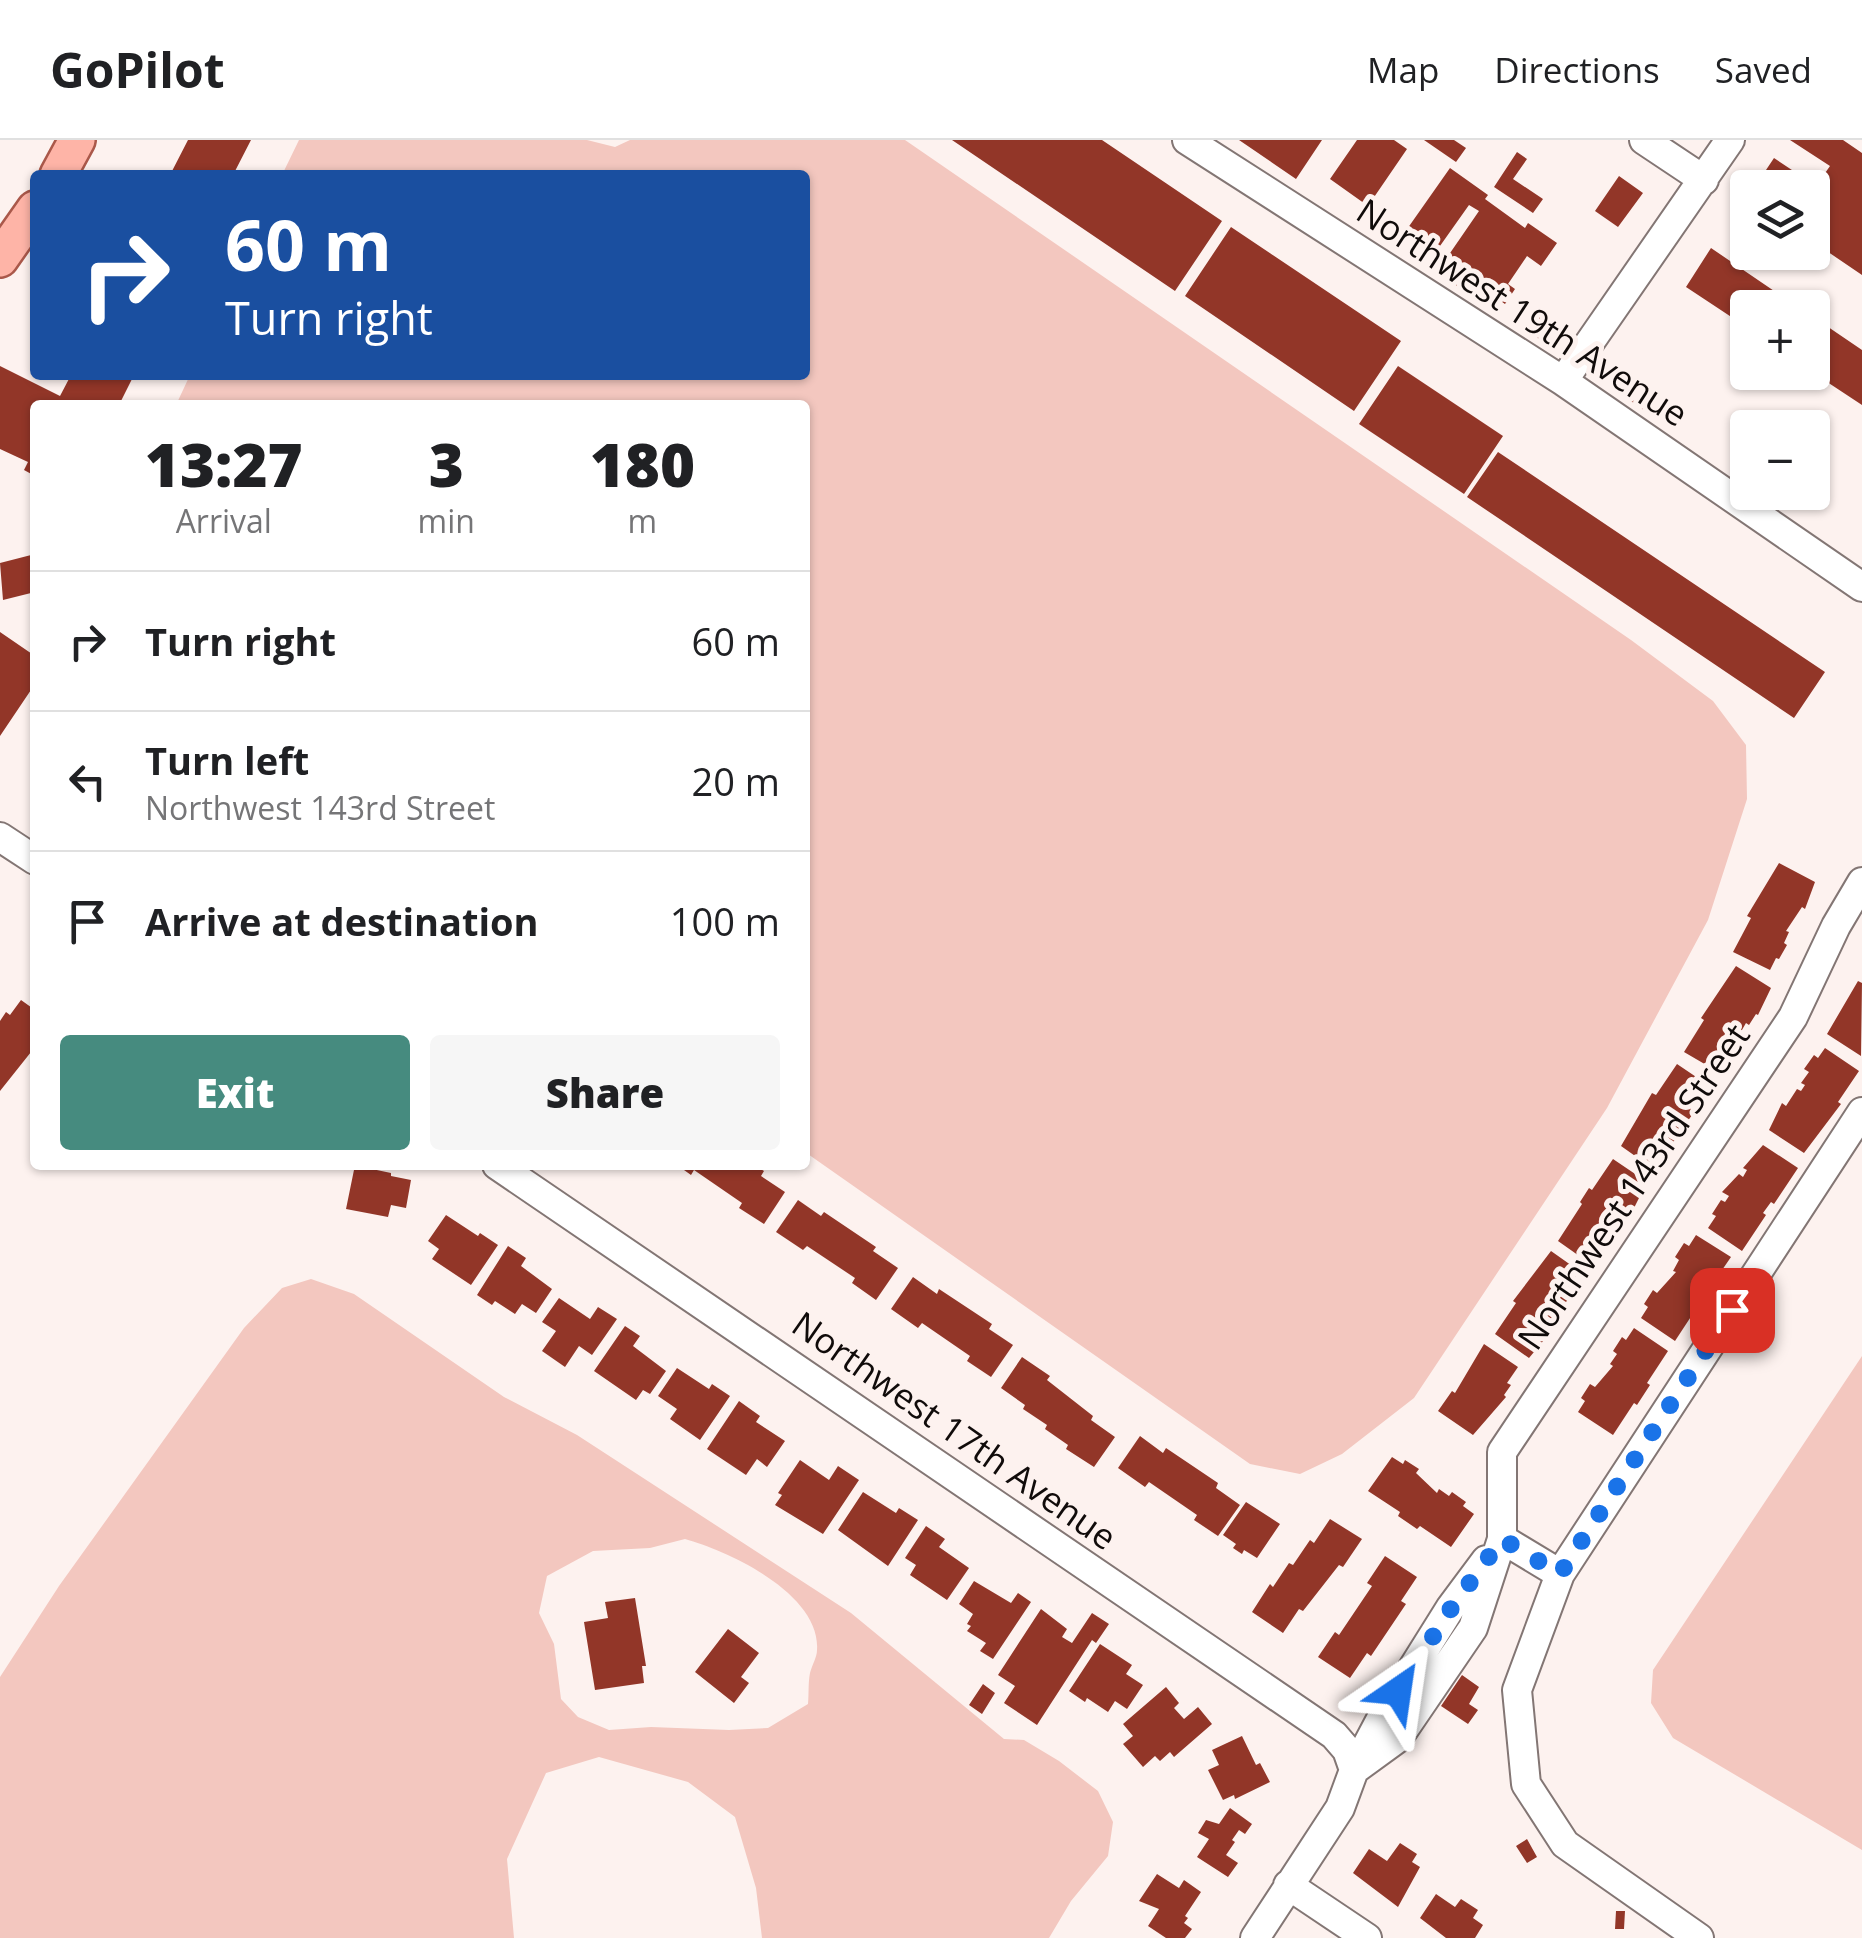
<!DOCTYPE html>
<html lang="en">
<head>
<meta charset="utf-8">
<style>
  :root { --surface:#fff; --page:#f6f6f6; --text:#202124; --muted:#757577; --line:#e0e0e0; --accent:#468b7f }
  body { margin:0; font-family:"Open Sans",sans-serif; background:var(--page); color:var(--text); height:100vh; display:flex; flex-direction:column; font-size:38px; white-space:nowrap }
  * { box-sizing:border-box; margin:0 }
  p { font-size:32px; color:var(--muted) }
  .icon { flex:none; width:55px; height:55px; fill:none; stroke:currentColor; stroke-width:2; stroke-linecap:round; stroke-linejoin:round }
  .map { position:relative; flex:1; overflow:hidden }
  .sheet { position:absolute; left:30px; top:260px; width:780px; height:770px; display:flex; flex-direction:column; background:var(--surface); border-radius:10px; box-shadow:0 2px 8px #0004 }
  .sheet>* { flex:none }
  .top-card { position:absolute; left:30px; top:30px; width:780px; height:210px; border-radius:10px; box-shadow:0 2px 8px #0004; background:#1a4fa0; color:#fff; overflow:hidden }
  .fabs { position:absolute; left:1730px; top:30px; display:grid; gap:20px }
  .fabs a { display:grid; place-items:center; width:100px; height:100px; border-radius:10px; background:var(--surface); box-shadow:0 2px 8px #0004; font-size:50px }
  .pin { position:absolute; display:grid; place-items:center; width:85px; height:85px; color:#fff; margin:-42px; border-radius:20px; box-shadow:0 5px 15px #0006 }
  .me { position:absolute; width:110px; margin:-55px; rotate:32deg; stroke-linejoin:round; filter:drop-shadow(0 0 8px #0008) }
  .turn { display:flex; align-items:center; gap:35px; height:210px; padding:0 30px; font-size:45px }
  .turn .icon { width:130px; height:130px; stroke-width:2.5 }
  .turn b { display:block; font-size:70px; line-height:85px }
  .eta { display:flex; justify-content:space-evenly; align-items:center; height:170px; text-align:center }
  .eta b { font-size:60px; font-weight:800; line-height:70px }
  .button { display:flex; gap:20px; margin-top:auto; padding:20px 30px }
  .button a { flex:1; height:115px; border-radius:10px; background:var(--accent); color:#fff; font-size:40px; font-weight:800; line-height:115px; text-align:center }
  .button a+a { background:var(--page); color:var(--text) }
  ul { padding:0; list-style:none }
  li { display:flex; align-items:center; gap:30px; height:140px; padding:0 30px; border-top:2px solid var(--line) }
  li div { flex:1 }
  li b { display:block; font-size:38px }
  li em { font-style:normal }
  header { display:flex; align-items:center; gap:60px; box-sizing:border-box; height:140px; padding:0 50px; background:var(--surface); border-bottom:2px solid var(--line) }
  header strong { font-size:48px }
  nav { display:flex; gap:55px; margin-inline-start:auto; font-size:35px }
  .map>svg:first-child { display:block }
  .water { fill:#f3c7bf; fill-rule:evenodd }
  .building { fill:#923628 }
  .lines { fill:none; stroke-linecap:round; stroke-linejoin:round }
  .minor-casing { stroke:#837674; stroke-width:32 }
  .major-casing { stroke:#aa584a; stroke-width:40 }
  .minor { stroke:#fff; stroke-width:28 }
  .major { stroke:#feb4a7; stroke-width:35 }
  .route { stroke:#1a73e8; stroke-width:18; stroke-dasharray:0 32.4 }
  .labels { text-anchor:middle; stroke-width:10; stroke-linejoin:round; paint-order:stroke }
  .street-label { font-size:35px; fill:#100b0a; stroke:#fdf2ef }
</style>
</head>
<body>
<header>
<strong>GoPilot</strong>
<nav><a>Map</a><a>Directions</a><a>Saved</a></nav>
</header>
<div class="map">
<svg width="1862" height="1798" viewBox="0 0 1862 1798">
  <rect width="100%" height="100%" fill="#fdf2ef"/>
  <path class="water" d="M299,0H587L615,7L630,0H905L1631,500L1713,561L1746,605L1747,659L1708,780L1607,968L1414,1258L1342,1314L1300,1334L1250,1324L805,1012V265H176L190,235H805V35H282Z
    M311,1139L354,1154L504,1257L577,1295L851,1473L1004,1599L1024,1600L1059,1621L1098,1651L1113,1682L1108,1716L1071,1761L1049,1798H762L756,1748L735,1677L688,1642L599,1617L546,1633L507,1719L514,1798H0V1537L59,1446L244,1188L282,1148ZM685,1399C729,1411 821,1454 817,1510C817,1517 812,1525 810,1533C808,1543 809,1554 808,1564L768,1588L729,1590L651,1587L609,1590L578,1577L561,1559L554,1504L539,1473L547,1436L593,1411L650,1408Z
    M1862,1216V1710L1673,1598L1651,1563L1653,1530Z"/>
  <path class="building" d="M188,0H251L233,35H170Z
    M952,0H1102L1222,81L1175,151Z
    M1239,0H1322L1296,39Z
    M1357,0H1394L1407,9L1368,66L1330,39Z
    M1424,0H1454L1466,8L1456,22Z
    M1790,0H1843L1862,13V135L1812,101V48H1754L1774,18L1816,46L1830,26Z
    M1517,12L1527,19L1513,39L1543,59L1533,73L1494,47Z
    M1450,28L1488,55L1485,59L1525,88L1528,83L1557,103L1541,126L1527,116L1508,144L1515,149L1505,164L1481,147L1473,157L1437,132L1479,71L1469,65L1435,113L1405,92Z
    M1619,36L1643,53L1618,87L1595,71Z
    M1231,87L1401,201L1354,271L1185,156Z
    M1711,108L1799,168H1748V188L1686,147Z
    M1539,173L1556,185L1543,202L1527,190Z
    M1812,176L1862,210V265L1812,232Z
    M0,226L60,256L71,235H134L119,265H35V336L24,330L28,322L0,309Z
    M1398,226L1503,296L1464,354L1359,284Z
    M1627,238L1663,263L1654,277L1618,252Z
    M1498,312L1825,532L1794,578L1467,357Z
    M35,414V452L3,460L0,423Z
    M0,492L35,516V544L0,596Z
    M1779,723L1815,742L1805,769L1802,767L1786,791L1789,792L1784,803L1787,805L1779,819L1776,818L1770,830L1733,812L1751,778L1747,776Z
    M1736,826L1771,848L1758,875L1756,874L1749,885L1746,883L1739,895L1742,897L1736,907L1738,909L1720,933L1684,912L1704,880L1701,878Z
    M1858,841L1862,843L1861,916L1827,894Z
    M21,860L35,870V907L0,951V881L6,872L10,875Z
    M1825,908L1859,931L1838,962L1841,964L1804,1013L1769,990L1782,963L1786,966L1797,949L1801,951L1805,945L1801,943L1809,932L1804,929L1814,915L1818,918Z
    M1677,924L1711,947L1697,973L1695,971L1687,982L1684,980L1677,991L1680,993L1672,1004L1675,1006L1655,1030L1621,1006L1652,953L1656,955Z
    M1763,1005L1798,1028L1774,1064L1771,1062L1763,1073L1766,1075L1742,1111L1708,1088L1716,1076L1712,1074L1721,1060L1725,1062L1729,1056L1722,1052L1739,1034L1743,1037L1747,1030L1743,1028Z
    M1613,1019L1647,1042L1634,1068L1631,1066L1624,1078L1620,1075L1613,1086L1616,1089L1609,1099L1612,1100L1592,1125L1558,1101L1582,1064L1580,1062L1589,1048L1592,1050Z
    M355,1025H373L372,1029L391,1033V1036L411,1040L406,1068L391,1065L388,1077L346,1069Z
    M677,1025H754L764,1031L761,1036L785,1052L764,1084L739,1068L742,1063L694,1030L691,1035Z
    M798,1060L821,1076L824,1072L876,1107L873,1111L898,1128L876,1160L852,1143L855,1138L807,1106L803,1110L776,1092Z
    M446,1075L478,1096L480,1093L498,1105L471,1145L432,1119L439,1109L428,1101Z
    M1696,1095L1731,1117L1709,1149L1713,1151L1700,1171L1696,1169L1675,1201L1641,1178L1648,1167L1644,1164L1653,1150L1657,1153L1676,1132L1673,1131L1679,1120L1675,1117L1684,1103L1689,1106Z
    M508,1106L526,1118L521,1126L552,1149L536,1173L522,1164L515,1174L495,1161L492,1165L477,1155Z
    M1551,1111L1585,1135L1571,1161L1568,1159L1561,1170L1559,1168L1551,1179L1554,1181L1546,1193L1549,1194L1529,1218L1495,1194L1516,1163L1513,1161Z
    M913,1137L937,1154L939,1149L992,1184L989,1189L1013,1205L991,1237L967,1221L970,1216L922,1183L918,1188L891,1169Z
    M559,1158L590,1179L598,1167L617,1179L592,1215L579,1206L565,1227L542,1211L556,1191L542,1182Z
    M625,1186L640,1196L633,1206L666,1231L650,1254L643,1250L636,1260L594,1231Z
    M1634,1188L1668,1211L1647,1243L1650,1245L1637,1265L1634,1263L1613,1295L1578,1272L1585,1261L1581,1258L1590,1244L1595,1247L1613,1226L1610,1224L1617,1214L1613,1211L1622,1197L1626,1200Z
    M1484,1204L1518,1227L1507,1243L1511,1245L1504,1255L1506,1257L1473,1295L1438,1271L1452,1251L1455,1253Z
    M1022,1217L1050,1236L1047,1240L1093,1276L1091,1280L1115,1297L1094,1327L1066,1309L1068,1305L1045,1289L1047,1285L1023,1269L1025,1265L1001,1248Z
    M677,1228L709,1249L712,1244L730,1256L700,1300L670,1279L677,1269L658,1256Z
    M739,1261L760,1276L756,1282L785,1301L767,1327L757,1319L746,1335L707,1309Z
    M1140,1296L1163,1313L1166,1308L1218,1343L1216,1348L1240,1365L1218,1396L1194,1380L1197,1375L1149,1342L1145,1347L1118,1328Z
    M1392,1317L1403,1324L1405,1320L1419,1329L1416,1333L1437,1353L1439,1349L1449,1356L1452,1352L1466,1362L1463,1366L1474,1374L1451,1407L1420,1386L1417,1389L1398,1376L1400,1372L1368,1351Z
    M800,1320L829,1340L838,1326L859,1340L823,1394L775,1365L782,1355L778,1353Z
    M863,1352L896,1373L899,1368L918,1380L888,1426L838,1390Z
    M1246,1362L1280,1384L1257,1418L1244,1410L1242,1414L1233,1408L1236,1404L1223,1395Z
    M1330,1379L1362,1399L1343,1427L1339,1425L1303,1471L1299,1469L1283,1493L1252,1472L1270,1444L1273,1447L1289,1423L1293,1425L1310,1400L1314,1403Z
    M926,1386L945,1399L939,1407L969,1428L947,1460L910,1435L916,1425L905,1418Z
    M1385,1416L1417,1437L1401,1461L1406,1464L1371,1516L1367,1513L1350,1538L1318,1517L1335,1492L1339,1495L1372,1446L1367,1443Z
    M974,1441L1011,1463L1018,1453L1031,1462L993,1519L980,1511L986,1503L967,1491L971,1486L967,1484L973,1474L959,1464Z
    M635,1458L646,1526H642L644,1543L595,1550L584,1482L608,1478L605,1462Z
    M1041,1469L1067,1489L1062,1497L1072,1503L1092,1473L1109,1484L1096,1503L1092,1500L1037,1585L1004,1563L1015,1546L998,1535Z
    M728,1489L759,1513L741,1537L749,1543L734,1563L695,1532Z
    M1100,1504L1132,1525L1126,1534L1143,1545L1127,1569L1115,1561L1108,1572L1087,1558L1085,1562L1069,1551Z
    M1462,1535L1479,1547L1469,1564L1478,1570L1468,1584L1441,1566Z
    M983,1544L995,1553L982,1574L969,1565Z
    M1166,1547L1179,1563L1174,1568L1184,1579L1198,1567L1212,1584L1174,1617L1170,1612L1160,1621L1155,1616L1143,1627L1123,1604L1133,1596L1123,1584Z
    M1242,1596L1256,1625L1260,1623L1270,1642L1235,1659L1234,1655L1223,1660L1208,1630L1219,1625L1212,1610Z
    M1230,1668L1252,1684L1245,1694L1239,1690L1232,1700L1235,1702L1226,1715L1238,1723L1228,1737L1197,1717L1209,1699L1198,1693L1206,1680L1219,1684Z
    M1527,1699L1537,1717L1527,1723L1516,1706Z
    M1400,1703L1417,1714L1412,1722L1420,1727L1398,1767L1353,1733L1369,1709L1387,1721Z
    M1157,1734L1179,1748L1184,1740L1201,1752L1185,1776L1188,1778L1184,1783L1192,1789L1185,1798H1166L1148,1786L1159,1769L1139,1761Z
    M1436,1754L1455,1767L1461,1759L1478,1770L1473,1778L1483,1785L1475,1798H1446L1420,1778Z
    M1616,1771H1625L1624,1789H1615Z"/>
  <g class="lines">
    <g class="minor-casing">
      <path id="minor" d="M1187,0L1563,241L1862,447
        M1644,0L1704,40
        M1563,241L1730,0
        M0,697L35,720
        M497,1025L1334,1595L1347,1610L1354,1630
        M1502,1399L1560,1434
        M1354,1630L1398,1598L1473,1488L1502,1399V1312L1793,877L1836,786L1862,742
        M1288,1745L1367,1798
        M1255,1798L1340,1668L1354,1630L1381,1579L1451,1467L1486,1420
        M1699,1798L1565,1704L1526,1644L1517,1550L1560,1434L1862,972"/>
    </g>
    <g class="major-casing">
      <path id="major" d="M58,35L77,0
        M0,119L35,69"/>
    </g>
    <use href="#minor" class="minor"/>
    <use href="#major" class="major"/>
  </g>
  <g class="lines">
    <path class="route" d="M1398,1551L1452,1467L1502,1399L1560,1434L1732,1170"/>
  </g>
  <g class="labels">
    <g class="street-label">
      <text transform="translate(1522 173) rotate(33)" y="12">Northwest 19th Avenue</text>
      <text transform="translate(1634 1047) rotate(-56)" y="12">Northwest 143rd Street</text>
      <text transform="translate(954 1291) rotate(35)" y="12">Northwest 17th Avenue</text>
    </g>
  </g>
</svg>
<div class="fabs">
<a><svg class="icon" aria-label="layers" viewBox="0 0 24 24"><path d="M12 4l9 5-9 5-9-5zM3 14l9 5 9-5"/></svg></a>
<a>+</a>
<a>−</a>
</div>
<div class="pin" style="left:1732px;top:1170px;background:#d93025"><svg class="icon" aria-label="arrive" viewBox="0 0 24 24"><path d="M6 21V4h12l-3 4 3 4H6"/></svg></div>
<svg class="me" style="left:1398px;top:1551px" viewBox="-20 -20 40 40"><path d="M0-17L14 15 0 8-14 15z" fill="#1a73e8" stroke="#fff" stroke-width="4"/></svg>
<div class="top-card">
<div class="turn"><svg class="icon" aria-label="right" viewBox="0 0 24 24"><path d="M7 20v-9h11M14 6l5 5-5 5"/></svg><div><b>60 m</b>Turn right</div></div>
</div>
<section class="sheet">
<div class="eta">
<div><b>13:27</b><p>Arrival</p></div>
<div><b>3</b><p>min</p></div>
<div><b>180</b><p>m</p></div>
</div>
<ul>
<li><svg class="icon" aria-label="right" viewBox="0 0 24 24"><path d="M7 20v-9h11M14 6l5 5-5 5"/></svg><div><b>Turn right</b></div><em>60 m</em></li>
<li><svg class="icon" aria-label="left" viewBox="0 0 24 24"><path d="M17 20v-9H6M10 6l-5 5 5 5"/></svg><div><b>Turn left</b><p>Northwest 143rd Street</p></div><em>20 m</em></li>
<li><svg class="icon" aria-label="arrive" viewBox="0 0 24 24"><path d="M6 21V4h12l-3 4 3 4H6"/></svg><div><b>Arrive at destination</b></div><em>100 m</em></li>
</ul>
<div class="button"><a>Exit</a><a>Share</a></div>
</section>
</div>
</body>
</html>
